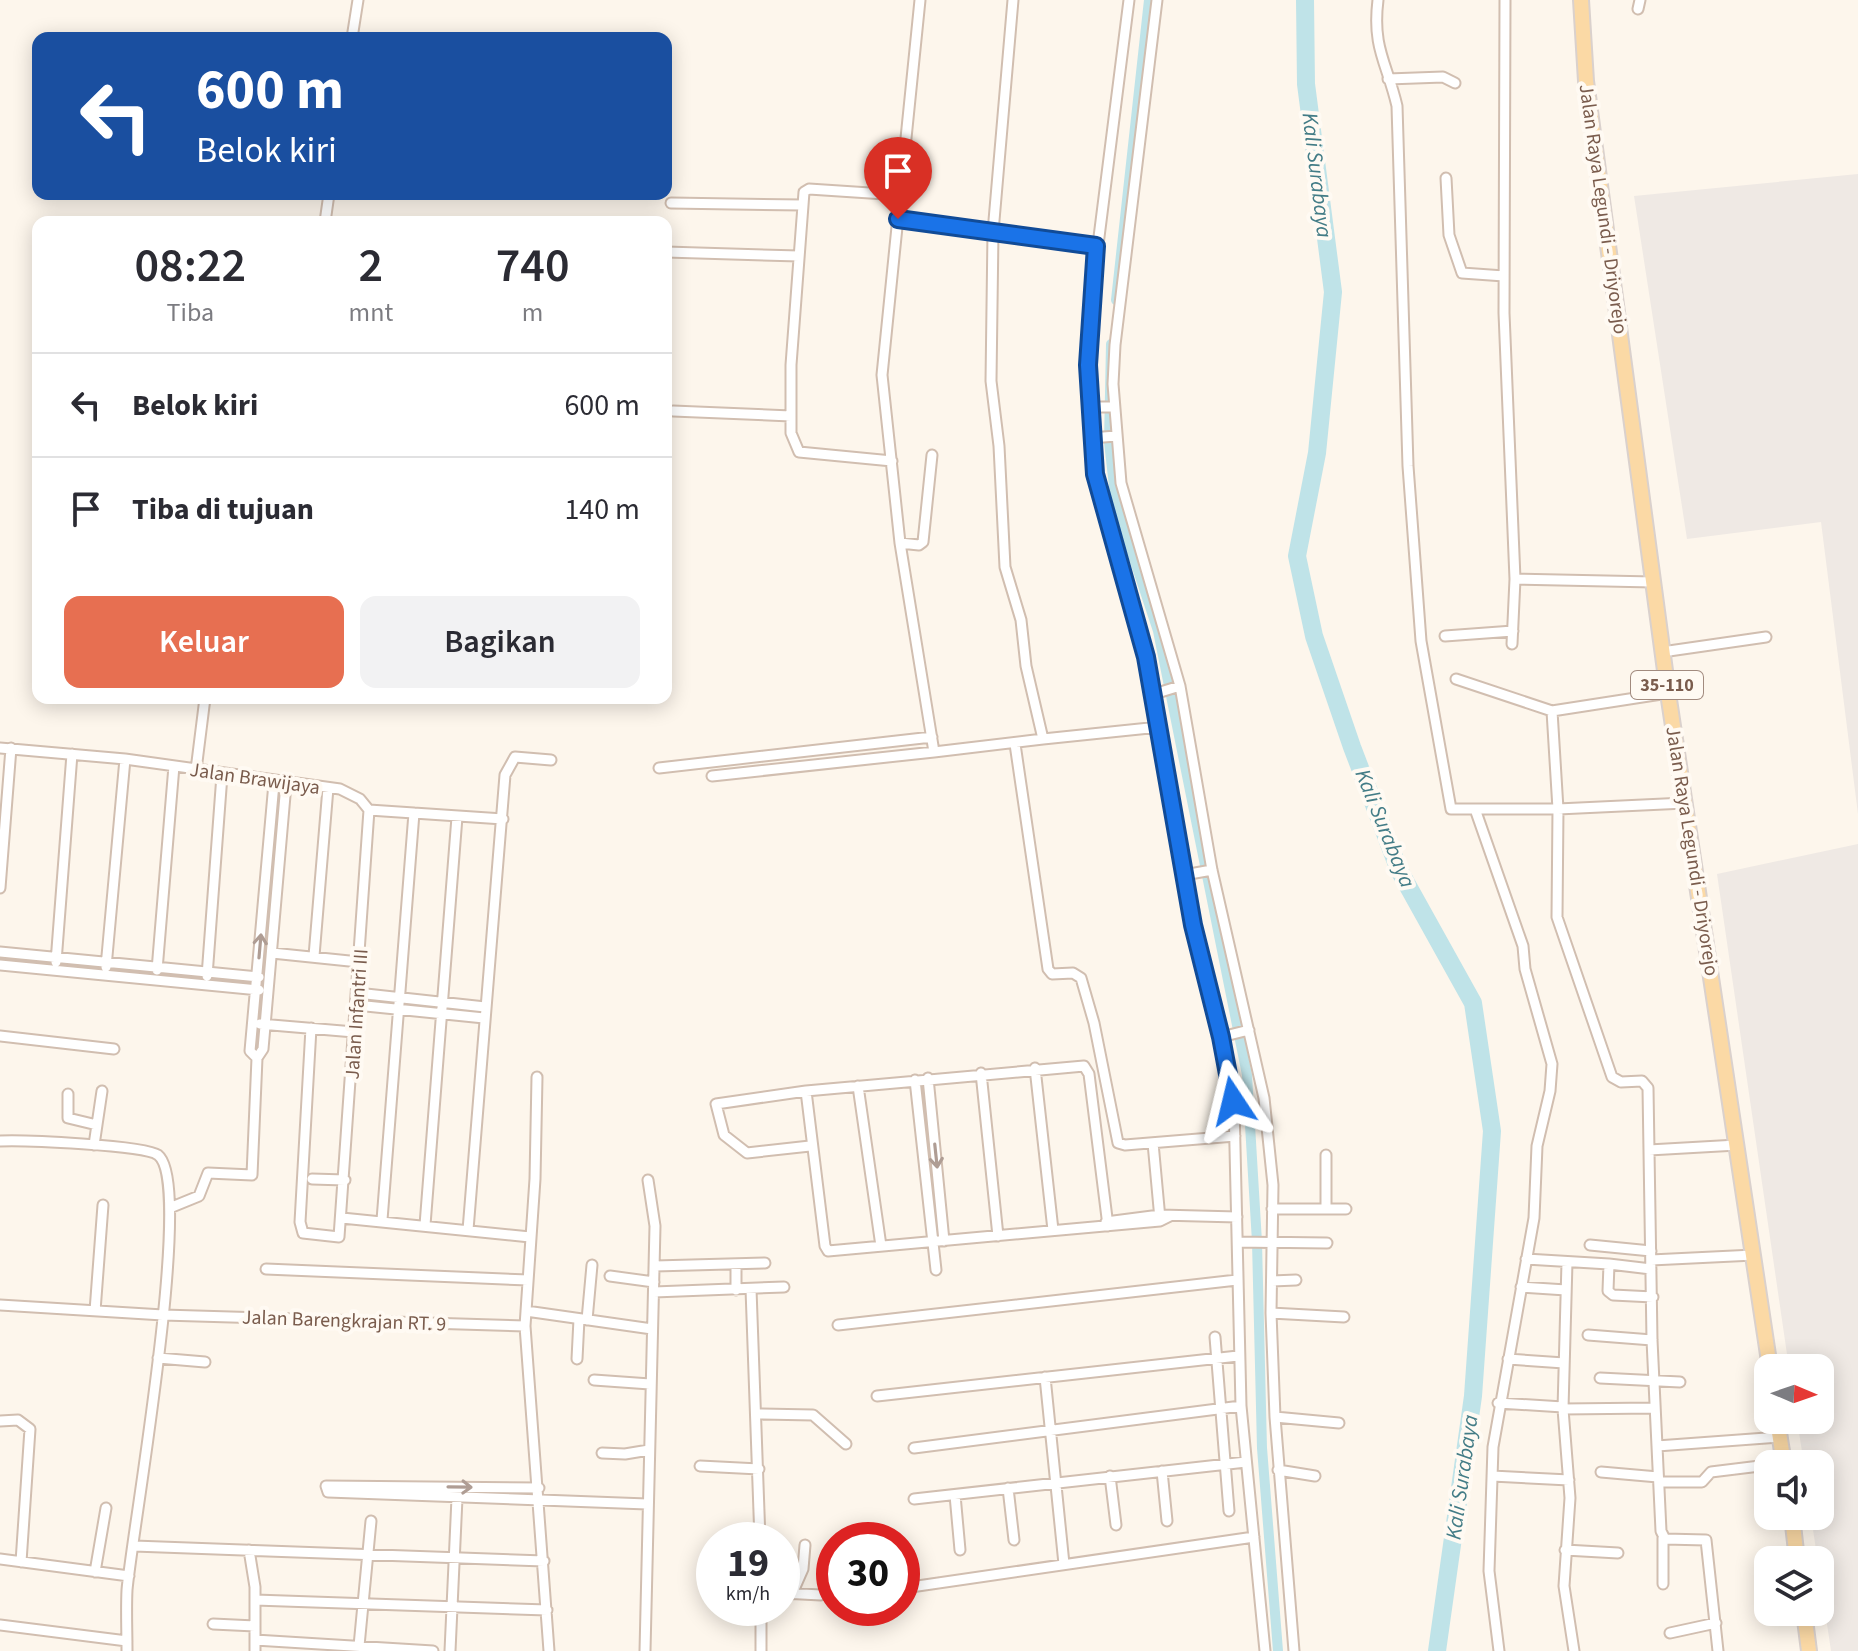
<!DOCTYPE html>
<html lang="id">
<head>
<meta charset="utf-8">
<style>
  :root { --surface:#fff; --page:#f2f2f3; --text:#2b2b33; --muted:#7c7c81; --line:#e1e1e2; --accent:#e76f51 }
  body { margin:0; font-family:"Source Sans 3",sans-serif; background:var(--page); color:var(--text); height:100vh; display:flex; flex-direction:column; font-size:30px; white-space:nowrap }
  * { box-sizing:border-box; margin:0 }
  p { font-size:26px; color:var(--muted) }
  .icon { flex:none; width:44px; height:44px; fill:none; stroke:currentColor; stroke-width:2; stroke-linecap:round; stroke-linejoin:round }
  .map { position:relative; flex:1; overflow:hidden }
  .drawer { position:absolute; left:32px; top:216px; width:640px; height:488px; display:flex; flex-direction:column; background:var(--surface); border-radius:16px; box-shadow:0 4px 20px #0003 }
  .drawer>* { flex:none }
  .banner { position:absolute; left:32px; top:32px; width:640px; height:168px; border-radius:16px; box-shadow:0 4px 20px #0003; background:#1a4fa0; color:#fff; overflow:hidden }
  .needle { width:52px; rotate:92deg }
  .buttons { position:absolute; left:1754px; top:1354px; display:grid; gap:16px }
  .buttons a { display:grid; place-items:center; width:80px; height:80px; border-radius:16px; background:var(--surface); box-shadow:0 4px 20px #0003; font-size:40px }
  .speed { position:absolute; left:696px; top:1522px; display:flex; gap:16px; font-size:40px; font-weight:700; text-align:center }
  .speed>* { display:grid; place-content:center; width:104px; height:104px; border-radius:50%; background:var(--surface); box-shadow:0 4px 20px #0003; line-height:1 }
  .speed small { font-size:20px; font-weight:400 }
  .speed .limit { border:12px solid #d22; background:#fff; color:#111 }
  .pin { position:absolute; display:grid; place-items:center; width:68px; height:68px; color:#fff; margin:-82px -34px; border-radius:50% 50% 50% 0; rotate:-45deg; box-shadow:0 0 8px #0007 }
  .pin .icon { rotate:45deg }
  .me { position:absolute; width:88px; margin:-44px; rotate:350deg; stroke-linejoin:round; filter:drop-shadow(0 0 6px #0008) }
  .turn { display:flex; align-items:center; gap:28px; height:168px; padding:0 32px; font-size:36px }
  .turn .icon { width:104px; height:104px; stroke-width:2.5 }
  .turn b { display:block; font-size:56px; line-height:68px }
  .eta { display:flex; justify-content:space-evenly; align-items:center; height:136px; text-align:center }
  .eta b { font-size:48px; font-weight:600; line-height:56px }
  .button { display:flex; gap:16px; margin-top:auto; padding:16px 32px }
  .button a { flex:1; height:92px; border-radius:16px; background:var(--accent); color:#fff; font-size:32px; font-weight:600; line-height:92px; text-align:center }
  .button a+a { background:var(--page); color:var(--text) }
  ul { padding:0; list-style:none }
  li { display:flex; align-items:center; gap:24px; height:104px; padding:0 32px; border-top:2px solid var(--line) }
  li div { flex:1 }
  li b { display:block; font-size:30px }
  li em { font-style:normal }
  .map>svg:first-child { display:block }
  .industrial { fill:#efe9e4 }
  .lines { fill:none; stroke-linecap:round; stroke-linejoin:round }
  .canal { stroke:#bfe3e8; stroke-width:10 }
  .river { stroke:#bfe3e8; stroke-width:18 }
  .street-casing { stroke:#d1beb0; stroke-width:13 }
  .primary-casing { stroke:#dad1cd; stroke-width:18 }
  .street { stroke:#fff; stroke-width:9 }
  .primary { stroke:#fbd9a5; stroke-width:14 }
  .oneway { stroke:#af9d94 }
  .route-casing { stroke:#114b97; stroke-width:20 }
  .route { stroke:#1a73e8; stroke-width:14 }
  .labels { text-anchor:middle; stroke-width:8; stroke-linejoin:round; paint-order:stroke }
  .shield { fill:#fffaf3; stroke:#a28b7f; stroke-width:2 }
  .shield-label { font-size:18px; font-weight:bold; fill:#7a5c4d }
  .street-label { font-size:20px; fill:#7a5c4d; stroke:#fffaf3 }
  .water-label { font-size:22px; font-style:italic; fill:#437c86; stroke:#fffaf3 }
</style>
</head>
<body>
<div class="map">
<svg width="1858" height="1651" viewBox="0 0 1858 1651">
  <rect width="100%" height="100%" fill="#fdf6ec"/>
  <path class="industrial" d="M1858,174V814L1821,522L1687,539L1634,196Z
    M1858,844V1651H1831L1811,1516H1820V1464H1804L1797,1420H1820V1368H1789L1717,874Z"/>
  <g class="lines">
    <path class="canal" d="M1116,300L1149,0
      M1111,344L1109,442L1116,504L1158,631L1247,1075L1257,1242L1262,1448L1278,1651"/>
    <path class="river" d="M1305,0L1306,84L1333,292L1317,453L1297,556L1314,636L1352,747L1399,870L1473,1003L1492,1131L1473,1396L1437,1651"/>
    <g class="street-casing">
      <path id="street" d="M920,0L882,375L900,543L934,752L1043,739
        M1013,0L993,232L1096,246
        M1129,0L1088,324L1091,438L1099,496L1146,657L1193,925L1234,1105L1241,1406L1265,1651
        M1157,0L1115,345L1113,384L1121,483L1180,686L1212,870L1264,1098L1273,1185L1271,1313L1275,1417L1294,1651
        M1378,0C1372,48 1387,63 1397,106L1408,466L1421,641L1451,809H1558L1557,917L1612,1077L1621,1082L1642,1081L1648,1088L1652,1340L1661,1531L1665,1539L1706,1540L1718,1651
        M1505,0L1504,313L1515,579L1653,582
        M1638,9L1640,0
        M352,38L358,0
        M1388,79L1443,77L1455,83
        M1446,178L1449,235L1462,273L1504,276
        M671,203L803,205
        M898,219L993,232L991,381L999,446L1005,567L1021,620L1026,666L1043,739L1159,727
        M325,222L329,194
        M666,252L799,256
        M1089,407H1114
        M673,411L791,416
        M1091,438L1116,436
        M892,461L799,452L791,433V365L804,192L809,189L900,195
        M900,543L919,545L923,542L932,455
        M1445,636L1513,631
        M1512,644L1515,579
        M1662,652L1766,637
        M1456,679L1552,711L1558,809L1685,803
        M1154,694L1180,686
        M1552,711L1668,693
        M1015,744L1048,969L1052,974L1073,973L1081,978L1094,1023L1118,1143L1125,1145L1235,1136
        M0,748L125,759L340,789L360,799L369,810L503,819
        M659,768L932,737
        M196,770L205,698
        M712,776L934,752
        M274,783L250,1051L257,1058L263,1049L286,784
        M1475,809L1523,946L1525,969L1552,1064L1550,1091L1537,1146L1534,1218L1493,1447L1489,1571L1499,1651
        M1184,875L1212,870
        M0,888L11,748
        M0,952L259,977
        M272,953L359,962
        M314,956L328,788
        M56,962L72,754
        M0,965L259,990
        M106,967L125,759
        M157,970L174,766
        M207,976L222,775
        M357,993L485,1007
        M356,1005L484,1018
        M260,1024L354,1032
        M311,1028L300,1222L303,1233L339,1237L369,810
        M0,1036L114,1049
        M1221,1037L1249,1030
        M1035,1068L1053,1230
        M981,1073L998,1236
        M537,1077L535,1179L525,1326L549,1651
        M928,1078L944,1241
        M915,1080L936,1270
        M858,1086L881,1246
        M806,1091L825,1246L828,1251L1160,1221L1170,1216
        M68,1094V1118L97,1125
        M0,1141C23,1140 144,1145 158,1155C195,1184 132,1530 127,1590C126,1610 127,1631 127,1651
        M1153,1143L1160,1219
        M94,1145L102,1091
        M810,1146L747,1153L724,1135L716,1104L806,1091L1084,1066L1089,1074L1108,1226
        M1649,1150L1737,1145
        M312,1179L345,1180
        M172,1207L199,1196L208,1173L252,1175L257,1058
        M1272,1209H1346
        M1326,1209V1155
        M342,1218L530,1237
        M382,1220L414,813
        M1106,1222L1160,1215L1237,1217
        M425,1225L457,817
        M468,1230L505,775L515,757L551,760
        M1238,1242L1327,1243
        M1590,1245L1651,1251
        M1526,1259L1609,1264
        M1651,1260L1754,1255
        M1567,1262L1563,1409L1570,1498L1564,1586L1574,1651
        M736,1265V1290
        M655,1266L765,1263
        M266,1269L528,1280
        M1651,1269L1609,1264L1608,1291L1613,1295L1653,1297
        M610,1276L654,1282
        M1272,1281L1296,1280
        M1521,1287L1566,1290
        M751,1289L760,1540
        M654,1292L784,1287
        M0,1305L163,1315L525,1326
        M95,1311L103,1205
        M526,1311L652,1329
        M1271,1313L1344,1317
        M587,1320L592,1265
        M838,1325L1237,1280
        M1588,1335L1652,1340
        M1215,1337L1229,1511
        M158,1358L205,1362
        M577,1359L579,1319
        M1508,1359L1564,1363
        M1045,1377L1064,1564
        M1600,1378L1680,1382
        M594,1380L650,1384
        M877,1396L1238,1356
        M1498,1403L1563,1407
        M1563,1409L1654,1408
        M758,1414L813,1415L846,1444
        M1275,1417L1339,1423
        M0,1421L18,1420L30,1429L21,1562
        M1657,1446L1780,1437
        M914,1448L1241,1406
        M602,1453L625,1454L649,1450
        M700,1466L759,1469
        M1278,1470L1315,1476
        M1162,1471L1167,1521
        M1601,1472L1658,1477
        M1110,1476L1116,1525
        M1492,1476L1569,1480
        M1659,1482H1702L1711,1472L1768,1465
        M539,1488L326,1486L328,1492L647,1504
        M1008,1488L1014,1540
        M955,1495L960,1550
        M914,1499L1246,1462
        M134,1546L544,1561
        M249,1550L255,1587V1651
        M1565,1550L1618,1553
        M0,1559L129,1576
        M95,1572L106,1508
        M1663,1584V1538
        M904,1588L1254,1537
        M782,1593L821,1595
        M792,1594L803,1569L805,1545
        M255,1600L547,1610
        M213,1624L255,1626
        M0,1625L127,1641
        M1670,1633L1716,1623
        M255,1640L433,1651
        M359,1646L371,1521
        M450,1651L457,1498
        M645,1651L655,1226L648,1180
        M761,1651V1608"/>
    </g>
    <g class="primary-casing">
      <path id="primary" d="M1581,0L1586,81L1668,693L1770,1368
        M1777,1420L1784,1464
        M1792,1516L1797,1560
        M1804,1612L1809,1651"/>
    </g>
    <use href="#street" class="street"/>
    <use href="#primary" class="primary"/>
  </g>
  <defs><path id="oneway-shaft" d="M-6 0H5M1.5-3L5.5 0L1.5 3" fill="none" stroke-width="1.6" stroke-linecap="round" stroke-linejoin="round" transform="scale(2)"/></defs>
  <g class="oneway">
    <use href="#oneway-shaft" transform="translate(260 946) rotate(-85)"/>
    <use href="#oneway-shaft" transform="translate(936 1156) rotate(84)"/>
    <use href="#oneway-shaft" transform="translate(460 1487) rotate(1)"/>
  </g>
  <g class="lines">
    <g class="route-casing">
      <path id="route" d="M898,219L1096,246L1088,365L1095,474L1146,657L1193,925L1221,1037L1233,1101"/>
    </g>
    <use href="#route" class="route"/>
  </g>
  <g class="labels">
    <rect class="shield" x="1631" y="671" width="72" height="28" rx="6"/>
    <g class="shield-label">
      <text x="1667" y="691">35-110</text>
    </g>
    <g class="street-label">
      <text transform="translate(1604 209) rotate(82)" y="7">Jalan Raya Legundi - Driyorejo</text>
      <text transform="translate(255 778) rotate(8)" y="7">Jalan Brawijaya</text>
      <text transform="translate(1693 851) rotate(81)" y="7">Jalan Raya Legundi - Driyorejo</text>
      <text transform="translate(356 1014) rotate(-86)" y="7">Jalan Infantri III</text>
      <text transform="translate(344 1320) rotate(2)" y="7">Jalan Barengkrajan RT. 9</text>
    </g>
    <g class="water-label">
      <text transform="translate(1318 175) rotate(83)" y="8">Kali Surabaya</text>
      <text transform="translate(1386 828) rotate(68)" y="8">Kali Surabaya</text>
      <text transform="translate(1461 1477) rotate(-82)" y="8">Kali Surabaya</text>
    </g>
  </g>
</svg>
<div class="buttons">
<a><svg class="needle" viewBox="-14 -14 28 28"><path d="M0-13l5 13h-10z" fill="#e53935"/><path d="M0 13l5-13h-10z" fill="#7c7c81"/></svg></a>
<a><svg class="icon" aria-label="sound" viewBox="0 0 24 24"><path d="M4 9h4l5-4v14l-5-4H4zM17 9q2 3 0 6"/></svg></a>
<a><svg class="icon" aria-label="layers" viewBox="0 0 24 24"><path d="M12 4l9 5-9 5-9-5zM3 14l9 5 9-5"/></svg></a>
</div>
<div class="speed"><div>19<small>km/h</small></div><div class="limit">30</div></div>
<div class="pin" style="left:898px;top:219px;background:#d93025"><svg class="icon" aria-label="arrive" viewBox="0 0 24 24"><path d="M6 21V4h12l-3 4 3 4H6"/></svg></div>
<svg class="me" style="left:1233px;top:1101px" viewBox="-20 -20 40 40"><path d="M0-17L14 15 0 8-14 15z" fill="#1a73e8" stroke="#fff" stroke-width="4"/></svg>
<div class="banner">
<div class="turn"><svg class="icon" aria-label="left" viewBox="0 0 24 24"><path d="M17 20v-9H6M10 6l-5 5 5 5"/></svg><div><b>600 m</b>Belok kiri</div></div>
</div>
<section class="drawer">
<div class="eta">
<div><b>08:22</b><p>Tiba</p></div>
<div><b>2</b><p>mnt</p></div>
<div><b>740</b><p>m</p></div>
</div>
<ul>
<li><svg class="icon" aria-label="left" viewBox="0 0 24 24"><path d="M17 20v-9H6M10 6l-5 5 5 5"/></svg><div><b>Belok kiri</b></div><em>600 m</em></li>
<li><svg class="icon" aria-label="arrive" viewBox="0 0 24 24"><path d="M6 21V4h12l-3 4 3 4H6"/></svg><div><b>Tiba di tujuan</b></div><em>140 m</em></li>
</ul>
<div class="button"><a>Keluar</a><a>Bagikan</a></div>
</section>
</div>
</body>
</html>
